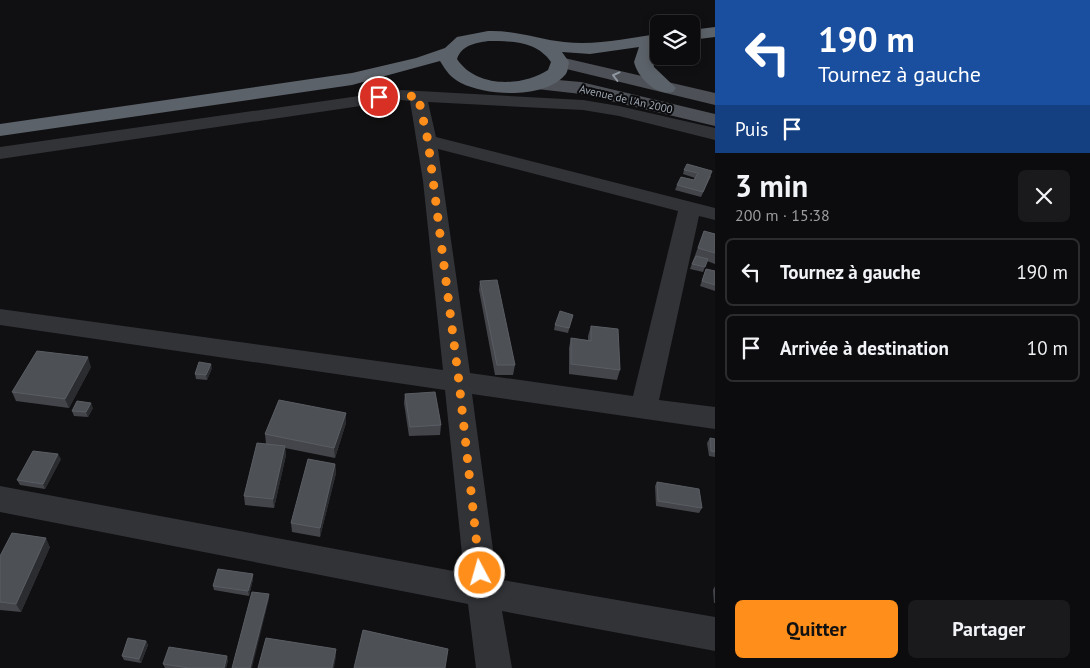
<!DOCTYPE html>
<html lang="fr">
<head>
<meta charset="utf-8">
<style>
  :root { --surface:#0c0c0e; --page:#1a1a1c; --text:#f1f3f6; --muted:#9a9b9e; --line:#2c2c2e; --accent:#ff8e1b }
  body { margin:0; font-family:"PT Sans",sans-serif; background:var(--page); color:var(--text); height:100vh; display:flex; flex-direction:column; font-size:19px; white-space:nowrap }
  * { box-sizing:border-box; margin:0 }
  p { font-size:16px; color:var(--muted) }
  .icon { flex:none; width:28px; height:28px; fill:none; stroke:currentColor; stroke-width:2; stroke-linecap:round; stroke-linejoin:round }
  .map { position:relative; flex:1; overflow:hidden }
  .drawer { display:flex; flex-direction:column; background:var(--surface); width:375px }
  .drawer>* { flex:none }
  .top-card { background:#1a4fa0; color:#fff; overflow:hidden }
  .buttons { position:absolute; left:650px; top:15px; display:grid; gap:10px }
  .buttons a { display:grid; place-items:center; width:50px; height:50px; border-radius:8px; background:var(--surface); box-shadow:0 2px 8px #0003,0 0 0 1px var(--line); font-size:25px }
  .pin { position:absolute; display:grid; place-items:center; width:42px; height:42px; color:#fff; margin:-21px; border:2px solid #fff; border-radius:50%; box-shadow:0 1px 5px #0007 }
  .me { position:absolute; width:55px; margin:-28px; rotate:354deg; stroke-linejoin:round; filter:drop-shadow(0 0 4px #0008) }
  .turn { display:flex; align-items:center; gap:18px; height:105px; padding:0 20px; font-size:22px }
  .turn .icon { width:65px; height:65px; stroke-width:2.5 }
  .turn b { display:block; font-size:35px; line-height:42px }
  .then { display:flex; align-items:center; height:48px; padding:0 20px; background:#0003; gap:10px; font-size:19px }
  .round { display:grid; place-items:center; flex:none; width:52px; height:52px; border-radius:8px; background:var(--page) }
  .head { display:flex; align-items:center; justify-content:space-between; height:85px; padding:0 20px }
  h1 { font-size:30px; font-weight:700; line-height:38px }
  .action { display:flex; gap:10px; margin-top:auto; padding:10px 20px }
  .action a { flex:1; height:58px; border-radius:8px; background:var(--accent); color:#111; font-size:20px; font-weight:700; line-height:58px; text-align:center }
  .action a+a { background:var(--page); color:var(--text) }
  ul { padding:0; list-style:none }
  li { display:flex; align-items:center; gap:15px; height:68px; margin:0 10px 8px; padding:0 10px; border:2px solid var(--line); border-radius:8px }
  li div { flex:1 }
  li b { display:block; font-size:19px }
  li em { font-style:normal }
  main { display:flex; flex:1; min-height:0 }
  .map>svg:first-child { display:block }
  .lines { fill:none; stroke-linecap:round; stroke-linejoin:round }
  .street { fill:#313337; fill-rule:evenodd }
  .primary { fill:#4d5056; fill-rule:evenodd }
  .highway { fill:#5c6269; fill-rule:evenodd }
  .wall { fill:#43454a }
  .shaded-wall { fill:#2a2c2f }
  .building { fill:#4d5055; stroke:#5a5e64 }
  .oneway { stroke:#8f97a1 }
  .route { stroke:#ff8e1b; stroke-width:9; stroke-dasharray:0 16.2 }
  .labels { text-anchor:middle; stroke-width:4; stroke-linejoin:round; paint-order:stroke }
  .far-street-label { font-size:11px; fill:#a0a9b4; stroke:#0b0b0d }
</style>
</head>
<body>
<main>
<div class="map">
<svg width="715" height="668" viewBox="0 0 715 668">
  <rect width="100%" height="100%" fill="#101012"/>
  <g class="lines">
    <path class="street" d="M401,90L583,100L619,106L715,128V140L619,116L583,110L428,102L436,137L715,208V220L699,216L659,400L715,407V429L472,394L497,579L715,617V651L502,611L512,668H476L468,604L0,512V486L464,573L445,390L0,325V309L443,370L423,181L410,101L401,100L0,159V147ZM438,149L678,211L633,396L470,373Z"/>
    <path class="primary" d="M560,57L715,93V105L554,66L551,62L554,58Z
      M535,78L581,82L715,114V126L581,94L528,88L525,84L528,80Z"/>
    <path class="highway" d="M715,27V37L691,40V30Z
      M488,31C515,30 538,39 564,42C596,46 627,38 659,34C659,46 651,55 654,67L676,88L673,92C656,96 638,78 634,62L639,47L590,54L562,52L569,62C568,67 568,73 564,76C543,99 487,96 461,83C451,78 446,71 440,61L352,85L0,136V124L352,73L416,58L445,48L457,37ZM488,41C511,41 537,41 551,62L548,70C522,87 476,88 457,59C462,45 475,43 488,41Z"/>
  </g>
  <path class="wall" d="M684,170L711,176L701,197L675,190L677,185L694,180L695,178L683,174Z
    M704,231L715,234V264L707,261L703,272L690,269Z
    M706,269L715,271V291L700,286Z
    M480,281L515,365L513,375H495L479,290Z
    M573,315L568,333L554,330L555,325Z
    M591,326L620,370L617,380L569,374V348L571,338L588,340V336Z
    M91,367L69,408L16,401L12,392Z
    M212,368L207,380L196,379L195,374Z
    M405,394L441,425L440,435L409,436L404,403Z
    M93,408L88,417L74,416L72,411Z
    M346,413V423L335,458L285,448L286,455L274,508L245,505L244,496L266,444L265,434Z
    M710,438L715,439V457L709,456L707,443Z
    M61,459L45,489L20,485L17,480Z
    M335,464L336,473L320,537L292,532L291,523Z
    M657,482L702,508L699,513L656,506L655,486Z
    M50,547L21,612L0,610V556Z
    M253,574V579L249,596L214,590L213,586Z
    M715,586V603H714L713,590Z
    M146,641L148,645L141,663L124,660L122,656Z
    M228,660L226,668H165L163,664Z"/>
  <path class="shaded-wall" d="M88,357L91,367L69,408L65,399Z
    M211,364L212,368L207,380L206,375Z
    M91,403L93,408L88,417L86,412Z
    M346,413V423L335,458L334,448Z
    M285,446L286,455L274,508L273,499Z
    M58,454L61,459L45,489L43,484Z
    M335,464L336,473L320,537V528Z
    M46,538L50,547L21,612L16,604Z
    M253,574V579L249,596L248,591Z
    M269,594V599L252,668H250Z
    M146,641L148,645L141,663L139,659Z
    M336,649V657L334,668H332Z
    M227,656L228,660L226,668H224Z"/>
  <path class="building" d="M687,164L712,171L703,192L677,185L681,177L694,180L698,173L684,170Z
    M704,231L715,234V253L698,248Z
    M696,256L708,259L705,267L692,264Z
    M706,269L715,271V285L702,281Z
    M497,280L515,365H497L480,281Z
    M560,311L573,315L569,328L555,325Z
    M591,326L618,329L620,370L571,364V338L591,341Z
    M37,351L88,357L65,399L12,392Z
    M199,362L211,364L206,375L195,374Z
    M435,392L441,425L410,427L405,394Z
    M279,400L346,413L334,448L265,434Z
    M77,401L91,403L86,412L72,411Z
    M710,438L715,439V452L711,451Z
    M257,443L285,446L273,499L244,496Z
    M33,451L58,454L43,484L17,480Z
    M308,459L335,464L320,528L291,523Z
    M657,482L699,489L702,508L658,501Z
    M12,533L46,538L16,604L0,602V556Z
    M218,569L253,574L248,591L213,586Z
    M252,592L269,594L250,668H232Z
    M363,630L448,649L445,668H354Z
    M128,638L146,641L139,659L122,656Z
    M266,638L336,649L332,668H258Z
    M169,647L227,656L224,668H189L163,664Z"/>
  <defs><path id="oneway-chevron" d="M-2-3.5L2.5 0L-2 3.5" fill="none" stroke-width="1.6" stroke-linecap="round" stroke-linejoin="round" transform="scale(1.25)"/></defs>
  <use class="oneway" href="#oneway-chevron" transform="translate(616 76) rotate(-166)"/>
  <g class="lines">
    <path class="route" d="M379,97L418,96L428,141L459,382L480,573"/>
  </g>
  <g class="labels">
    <g class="far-street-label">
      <text transform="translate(626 99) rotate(13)" y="4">Avenue de l'An 2000</text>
    </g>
  </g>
</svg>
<div class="buttons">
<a><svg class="icon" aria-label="layers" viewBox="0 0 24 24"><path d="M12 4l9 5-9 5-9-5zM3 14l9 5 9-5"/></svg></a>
</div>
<div class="pin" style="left:379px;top:97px;background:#d93025"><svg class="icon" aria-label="arrive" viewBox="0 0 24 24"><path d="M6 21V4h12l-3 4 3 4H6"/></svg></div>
<svg class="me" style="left:480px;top:573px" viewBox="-20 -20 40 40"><circle r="17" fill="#ff8e1b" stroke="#fff" stroke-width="3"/><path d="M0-11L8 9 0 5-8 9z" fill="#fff"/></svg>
</div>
<section class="drawer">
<div class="top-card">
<div class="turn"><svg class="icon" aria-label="left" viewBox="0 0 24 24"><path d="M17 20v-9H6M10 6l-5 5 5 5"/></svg><div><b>190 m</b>Tournez à gauche</div></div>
<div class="then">Puis<svg class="icon" aria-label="arrive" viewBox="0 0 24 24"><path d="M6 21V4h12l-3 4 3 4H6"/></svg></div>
</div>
<div class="head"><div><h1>3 min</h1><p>200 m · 15:38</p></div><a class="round"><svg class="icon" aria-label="close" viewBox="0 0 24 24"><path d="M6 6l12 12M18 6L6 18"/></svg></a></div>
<ul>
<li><svg class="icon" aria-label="left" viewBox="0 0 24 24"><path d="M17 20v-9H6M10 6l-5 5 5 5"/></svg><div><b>Tournez à gauche</b></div><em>190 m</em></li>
<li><svg class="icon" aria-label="arrive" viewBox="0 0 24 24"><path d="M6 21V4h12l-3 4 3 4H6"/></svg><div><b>Arrivée à destination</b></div><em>10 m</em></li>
</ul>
<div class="action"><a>Quitter</a><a>Partager</a></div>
</section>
</main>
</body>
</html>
